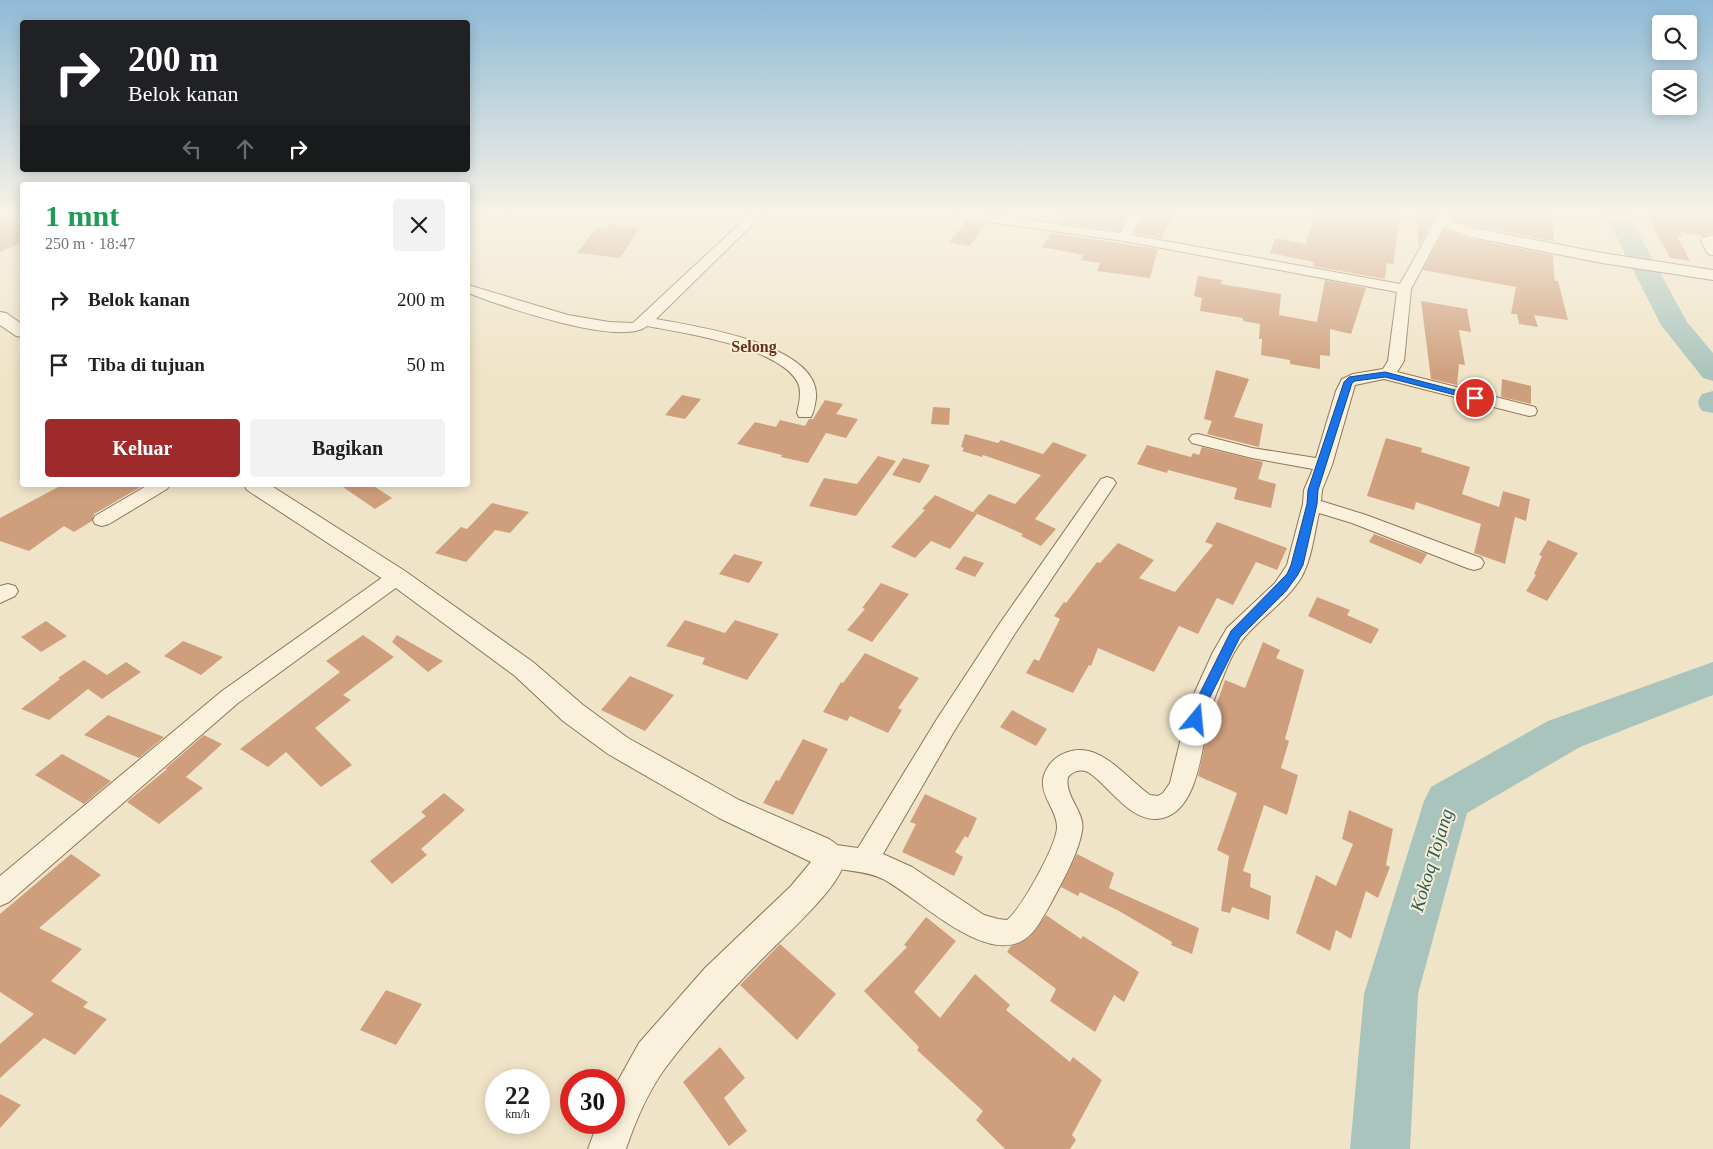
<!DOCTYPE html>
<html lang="id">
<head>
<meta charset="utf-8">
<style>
  :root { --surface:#fff; --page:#f2f2f2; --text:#202124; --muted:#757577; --accent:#9e2a2b }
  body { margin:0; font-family:"Times New Roman",serif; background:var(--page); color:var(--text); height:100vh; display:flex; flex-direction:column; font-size:19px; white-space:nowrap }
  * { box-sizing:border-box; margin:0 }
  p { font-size:16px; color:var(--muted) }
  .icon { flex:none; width:28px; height:28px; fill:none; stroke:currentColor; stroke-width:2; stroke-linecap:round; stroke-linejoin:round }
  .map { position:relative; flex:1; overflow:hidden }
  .details { position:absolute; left:20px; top:182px; width:450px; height:305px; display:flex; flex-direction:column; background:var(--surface); border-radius:5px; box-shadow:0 2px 12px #0003 }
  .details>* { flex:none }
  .top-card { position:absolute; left:20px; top:20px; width:450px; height:152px; border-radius:5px; box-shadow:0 2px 12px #0003; background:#202124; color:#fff; overflow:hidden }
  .controls { position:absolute; left:1652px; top:15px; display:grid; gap:10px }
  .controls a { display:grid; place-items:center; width:45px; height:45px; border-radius:5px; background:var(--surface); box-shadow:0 2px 12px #0003; font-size:25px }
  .speed { position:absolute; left:485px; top:1069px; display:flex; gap:10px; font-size:25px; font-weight:700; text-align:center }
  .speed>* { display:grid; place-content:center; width:65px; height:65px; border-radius:50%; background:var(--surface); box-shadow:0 2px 12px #0003; line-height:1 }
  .speed small { font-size:12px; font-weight:400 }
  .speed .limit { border:8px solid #d22; background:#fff; color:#111 }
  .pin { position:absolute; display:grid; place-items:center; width:42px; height:42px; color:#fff; margin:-21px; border:2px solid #fff; border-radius:50%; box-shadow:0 1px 5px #0007 }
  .me { position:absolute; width:55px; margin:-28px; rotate:17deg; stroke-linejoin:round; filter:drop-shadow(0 0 4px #0008) }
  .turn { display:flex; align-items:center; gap:18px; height:105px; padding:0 25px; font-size:22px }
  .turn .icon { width:65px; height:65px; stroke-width:2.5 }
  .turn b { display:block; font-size:35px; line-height:42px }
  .lanes { display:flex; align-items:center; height:48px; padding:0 25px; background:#0003; justify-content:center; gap:25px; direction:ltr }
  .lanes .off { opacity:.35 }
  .round { display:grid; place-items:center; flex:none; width:52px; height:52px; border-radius:5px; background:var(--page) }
  .head { display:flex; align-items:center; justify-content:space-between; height:85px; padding:0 25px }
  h1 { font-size:30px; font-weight:600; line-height:38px; color:#1e9e55 }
  .button { display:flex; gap:10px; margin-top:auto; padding:10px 25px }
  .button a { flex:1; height:58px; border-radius:5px; background:var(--accent); color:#fff; font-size:20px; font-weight:600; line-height:58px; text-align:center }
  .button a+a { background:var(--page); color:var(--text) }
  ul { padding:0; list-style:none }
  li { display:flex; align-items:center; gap:15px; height:65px; padding:0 25px }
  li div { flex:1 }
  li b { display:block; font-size:19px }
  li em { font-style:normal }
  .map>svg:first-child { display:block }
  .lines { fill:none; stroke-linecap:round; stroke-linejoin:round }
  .river { fill:#a9c4bc; fill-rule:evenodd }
  .building { fill:#cf9f7d }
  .minor-casing { stroke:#8d765c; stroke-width:2 }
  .tertiary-casing { stroke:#8d765c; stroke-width:2 }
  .minor { fill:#faf1dc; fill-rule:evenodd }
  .tertiary { fill:#faf1dc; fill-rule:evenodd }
  .route { fill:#1a73e8; stroke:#114b97 }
  .labels { text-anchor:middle; stroke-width:4; stroke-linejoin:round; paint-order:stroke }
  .far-district-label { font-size:16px; font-weight:bold; fill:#6b2e1e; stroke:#f7eed8 }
  .near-water-label { font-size:19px; font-style:italic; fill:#2f5d5a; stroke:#f7eed8 }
</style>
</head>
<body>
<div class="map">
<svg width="1713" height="1149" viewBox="0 0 1713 1149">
  <rect width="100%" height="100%" fill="#f0e4c8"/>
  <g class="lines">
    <path class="river" d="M1605,214H1628L1687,322L1713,353V381L1703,378L1661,325Z
      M1713,391V413L1702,411C1697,403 1697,401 1702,394Z
      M1713,662V695L1580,747L1467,813L1418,994L1410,1149H1350L1364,994L1424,801L1431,787L1548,721Z"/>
  </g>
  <path class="building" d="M1063,214H1128L1119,231L1058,222Z
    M1144,214H1170L1167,219L1171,220L1161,238L1135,234Z
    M1315,214H1400L1393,264L1387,263L1385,279L1313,266L1314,262L1270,253L1275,238L1306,244Z
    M1416,214H1433L1435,219L1419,246Z
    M1451,214H1552L1554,241L1474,226L1455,220Z
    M1647,214H1713V233L1703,236L1680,232L1682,237L1677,236L1690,261L1670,258Z
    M0,217L22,225V242L0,252Z
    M965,220L987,224L969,246L949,242L965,223Z
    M610,224L640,228L620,258L577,253L596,228L606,229Z
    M1444,230L1471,239L1553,255L1554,276L1555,281H1558L1568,320L1534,315L1538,327L1519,324L1517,314H1511L1516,287L1423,270Z
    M1051,233L1158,249L1150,278L1097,271L1100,263L1081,260L1084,255L1042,247Z
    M1198,276L1222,280L1221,284L1281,294L1279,315L1317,322L1325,280L1366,288L1351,334L1330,329V356L1320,355V369L1290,364V360L1261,355L1262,339H1259L1260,324L1243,321V318L1200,311L1202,298L1194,296Z
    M1421,301L1467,309L1471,332L1459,330L1465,365L1459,364L1457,385L1431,379Z
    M1216,370L1249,379L1234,417L1263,424L1259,447L1207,434L1212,421L1204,419Z
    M1502,379L1531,386V404L1501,397Z
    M682,395L701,399L685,419L665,415Z
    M825,400L843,404L836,414L858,419L846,438L826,433L808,463L781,457L782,455L737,444L755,422L776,427L780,420L805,426L809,419H813Z
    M933,407L950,408L949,425L931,424Z
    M965,434L998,443L1001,440L1043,454L1053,442L1087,455L1035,519L1056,529L1041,546L1021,536L1023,534L973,512L989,494L1015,504L1041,475L983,455L982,457L962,451L964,448L961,447Z
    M1386,438L1422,448L1421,452L1470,467L1462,494L1499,507L1503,491L1530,499L1526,521L1515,517L1505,564L1474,553L1481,524L1416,502L1414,510L1367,496Z
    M1147,445L1191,457L1193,453L1199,455L1202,447L1263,462L1258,479L1276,484L1271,508L1234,499L1237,488L1168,470L1167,473L1137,464Z
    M878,456L896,461L856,516L809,506L824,478L857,484Z
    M903,458L930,465L920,483L892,475Z
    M62,485H144L94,514L92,521L74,532L64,526L29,551L0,541V518Z
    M340,485H372L392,498L375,509Z
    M935,495L977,514L950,549L931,541L915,558L891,547L925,510L922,509Z
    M492,503L529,512L510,533L495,530L466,562L435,553L461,527L467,529Z
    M1217,522L1287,548L1277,570L1256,562L1233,605L1217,598L1198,634L1179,626L1154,672L1098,648L1091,666L1089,665L1073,693L1026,673L1034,659L1039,661L1060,619L1054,616L1064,602L1066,603L1097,562L1100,563L1118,543L1154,560L1139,578L1175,592L1213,545L1205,542Z
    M1374,534L1427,554L1421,564L1369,542Z
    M1548,540L1578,553L1547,601L1526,591L1536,575L1534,574L1542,556L1539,555Z
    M734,554L763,562L749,583L719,574Z
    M964,556L984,563L975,577L955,569Z
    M881,583L909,594L872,642L847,630L865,609L862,608Z
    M1317,597L1350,610L1347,615L1379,629L1371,644L1308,616Z
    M685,620L725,633L735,620L779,634L747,680L702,664L705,658L666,646Z
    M46,621L67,636L41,652L21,637Z
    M363,635L394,657L343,695L351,700L315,728L352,765L321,787L286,752L268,767L240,749L340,672L326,661Z
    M397,635L443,661L428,672L392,642Z
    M183,641L223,657L201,675L164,656Z
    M1263,642L1280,650L1276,658L1304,670L1285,739L1289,741L1281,768L1298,775L1287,815L1264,805L1243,871L1251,874L1250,887L1271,896L1269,920L1232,907L1230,913L1221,911L1229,856L1217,850L1237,793L1198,776L1210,723L1225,680L1245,688Z
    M865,653L919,678L898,708L902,710L888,733L850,716L847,721L823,712L841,682L843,683Z
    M84,660L107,675L126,662L141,672L102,699L88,689L49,720L21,709L60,679L58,678Z
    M630,676L674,695L645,731L601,710Z
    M1012,710L1047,729L1036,746L1000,727Z
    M108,715L164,737L139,758L84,735Z
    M204,735L222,744L186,777L203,788L159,824L127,802L167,769H165Z
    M803,739L828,749L793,815L763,803L776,780L779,781Z
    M62,754L111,781L84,804L35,775Z
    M444,793L465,810L421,849L427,855L392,884L370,861L426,816L421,812Z
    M925,794L977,818L968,838L965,836L955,852L963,857L954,876L902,852L916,824L910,822Z
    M1349,810L1393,829L1386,865L1390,867L1378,898L1366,891L1351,939L1336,930L1330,951L1296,933L1316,875L1336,886L1353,844L1342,839Z
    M71,854L101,875L39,928L82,949L51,981L88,1002L83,1007L107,1019L75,1055L44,1038L0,1078V1044L34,1014L0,992V914Z
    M1077,854L1114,873L1109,888L1199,928L1192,954L1171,945L1172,942L1119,911L1080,892L1078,896L1061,887Z
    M1046,915L1081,939L1083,936L1139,972L1124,1002L1114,995L1095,1032L1050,1001L1056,989L1007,952L1011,946L1030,937Z
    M926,917L956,941L914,992L940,1018L975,974L1010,1005L1006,1010L1070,1062L1073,1057L1102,1080L1072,1135L1076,1140L1070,1149H1005L976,1120L983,1111L917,1050L919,1047L864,991L907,947L904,945Z
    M780,944L836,994L797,1040L740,985Z
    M386,990L422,1004L396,1045L360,1030Z
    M720,1047L745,1078L724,1098L747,1131L729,1146L683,1082Z
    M0,1094L21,1105L0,1128Z"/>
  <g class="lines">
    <g class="minor-casing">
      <path id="minor" d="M750,214H763L656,319C694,326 821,344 816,398C815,405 814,411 811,417H799L797,413C799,404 802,392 798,383C780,347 684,333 647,326C621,348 499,305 468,293V285L568,315L609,322L633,323Z
        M955,214H985L1120,233L1130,214H1142L1132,235L1400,284L1436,220L1444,216L1448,217L1450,220L1445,225L1411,289L1404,361L1397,372L1535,407L1537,411L1535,415L1529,416L1384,379L1355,385L1332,465L1322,490L1321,501L1366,515L1481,558L1484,563L1481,568L1474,570L1467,568L1352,523L1319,513C1314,534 1312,559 1301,578C1286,602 1260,618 1243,639C1230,655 1223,678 1215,697C1201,730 1204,807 1163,818C1132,826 1110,786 1088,772C1080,769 1073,771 1068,777C1064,797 1086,812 1082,831C1078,855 1061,884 1050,905C1044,915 1038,928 1029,936C989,971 918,897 883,879C863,869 840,872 820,864L816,856L820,848L829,844L858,848L937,719L1000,623L1101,479L1107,477L1113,479L1116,483L1014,635L953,733L883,854L912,867L984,915L998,919L1007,920C1021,909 1057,845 1057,827C1057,811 1043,799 1043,784C1042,775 1049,763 1056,758C1094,732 1123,776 1150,795L1158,796L1163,793L1170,783L1189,705L1213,652L1227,628L1275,583L1287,565L1303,504L1304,490L1313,469L1252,458L1192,443L1189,439L1192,435L1198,434L1252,448L1316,458L1336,391L1342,379L1353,374L1383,369L1388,361L1397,292L1124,241L961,218Z
        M1713,235V255L1708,254L1701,241L1702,238Z
        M148,485H170L167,489L109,524L102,526L95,524L93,520L95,516Z
        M397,570L404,572L407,577L404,582L238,703L9,902L0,906V876L222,691L390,572Z
        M8,584L15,586L18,591L15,596L0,603V586Z"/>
    </g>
    <g class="tertiary-casing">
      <path id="tertiary" d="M1435,214H1449L1454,222L1474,228L1602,253L1713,270V280L1602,263L1471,237L1444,228L1437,220Z
        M0,312L6,313L22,324V337L16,336L0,325Z
        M244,485H270L405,571L533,662L583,705L628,738L739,800L829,839C839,845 847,853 843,866C835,891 786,935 767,954C731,990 696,1027 666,1067C649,1090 635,1122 626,1149H588L598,1122H614V1088L639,1043L705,968L791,886L811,862L719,818L608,754L563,721L515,676L389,583L247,490Z"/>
    </g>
    <use href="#minor" class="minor"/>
    <use href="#tertiary" class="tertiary"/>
  </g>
  <linearGradient id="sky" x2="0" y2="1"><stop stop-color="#8fbad6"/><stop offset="0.57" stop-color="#f8f3e6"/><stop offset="1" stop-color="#f8f3e6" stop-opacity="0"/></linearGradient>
  <rect width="1713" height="375" fill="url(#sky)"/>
  <path class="route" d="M1385,372L1478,396L1480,398L1475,400L1385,377L1355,381L1352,383L1318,490L1317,504L1303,565L1297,576L1286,591L1240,637L1206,705L1201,724L1196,726L1192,724L1190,720L1194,705L1231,631L1287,574L1291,565L1307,504L1308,490L1344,382L1349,377Z"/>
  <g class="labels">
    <g class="far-district-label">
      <text x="754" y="352">Selong</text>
    </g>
    <g class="near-water-label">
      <text transform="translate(1431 860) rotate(-73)" y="7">Kokoq Tojang</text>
    </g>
  </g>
</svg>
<div class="controls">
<a><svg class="icon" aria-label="search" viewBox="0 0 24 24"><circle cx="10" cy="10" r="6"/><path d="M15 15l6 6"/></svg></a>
<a><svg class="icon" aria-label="layers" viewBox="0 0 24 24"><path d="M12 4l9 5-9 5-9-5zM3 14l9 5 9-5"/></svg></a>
</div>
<div class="speed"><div>22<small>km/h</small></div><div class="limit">30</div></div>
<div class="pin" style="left:1475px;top:398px;background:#d93025"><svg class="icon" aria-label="arrive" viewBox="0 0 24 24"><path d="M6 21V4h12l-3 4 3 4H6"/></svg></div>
<svg class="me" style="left:1196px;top:720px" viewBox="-20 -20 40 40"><circle r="19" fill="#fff"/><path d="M0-13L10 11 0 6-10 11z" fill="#1a73e8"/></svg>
<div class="top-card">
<div class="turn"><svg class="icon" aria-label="right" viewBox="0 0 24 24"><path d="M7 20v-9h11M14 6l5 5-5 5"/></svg><div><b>200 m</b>Belok kanan</div></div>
<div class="lanes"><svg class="icon off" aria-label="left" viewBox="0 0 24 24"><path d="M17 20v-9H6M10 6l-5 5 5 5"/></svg><svg class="icon off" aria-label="ahead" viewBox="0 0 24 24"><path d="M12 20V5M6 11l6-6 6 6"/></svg><svg class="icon" aria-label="right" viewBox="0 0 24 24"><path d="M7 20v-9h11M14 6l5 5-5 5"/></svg></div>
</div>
<section class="details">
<div class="head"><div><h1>1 mnt</h1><p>250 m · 18:47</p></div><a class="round"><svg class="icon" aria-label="close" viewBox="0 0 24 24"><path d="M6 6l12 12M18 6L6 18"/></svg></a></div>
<ul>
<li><svg class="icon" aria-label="right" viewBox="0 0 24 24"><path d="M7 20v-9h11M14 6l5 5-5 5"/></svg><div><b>Belok kanan</b></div><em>200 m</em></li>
<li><svg class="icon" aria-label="arrive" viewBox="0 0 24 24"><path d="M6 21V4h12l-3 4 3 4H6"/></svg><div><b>Tiba di tujuan</b></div><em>50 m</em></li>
</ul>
<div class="button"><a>Keluar</a><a>Bagikan</a></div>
</section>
</div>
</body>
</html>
